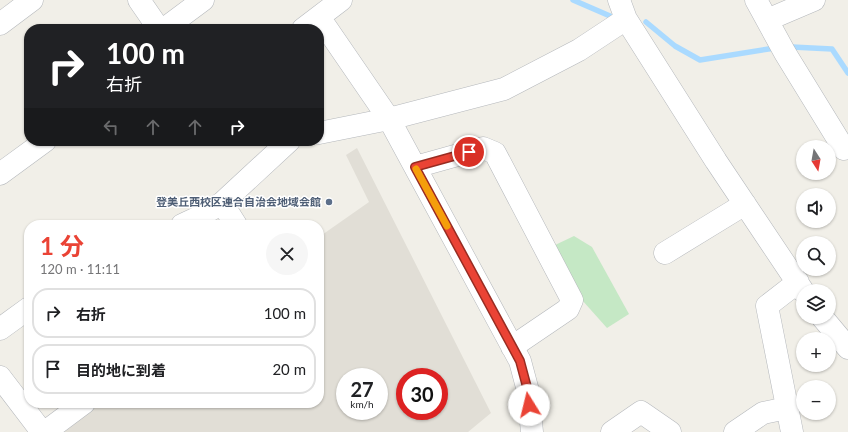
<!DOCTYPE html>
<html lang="ja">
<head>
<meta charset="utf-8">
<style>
  :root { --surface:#fff; --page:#f6f6f6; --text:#202124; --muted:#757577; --line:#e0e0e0; --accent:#ea4335 }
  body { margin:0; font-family:Lato,"Noto Sans JP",sans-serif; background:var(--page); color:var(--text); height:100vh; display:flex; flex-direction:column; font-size:15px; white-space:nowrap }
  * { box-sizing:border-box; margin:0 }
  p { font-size:13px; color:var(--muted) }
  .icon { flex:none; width:22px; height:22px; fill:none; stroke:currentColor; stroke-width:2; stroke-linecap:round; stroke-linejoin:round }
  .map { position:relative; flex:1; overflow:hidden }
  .panel { position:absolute; left:24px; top:220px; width:300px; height:188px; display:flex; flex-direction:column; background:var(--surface); border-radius:16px; box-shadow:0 1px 3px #0004 }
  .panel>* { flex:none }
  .guide { position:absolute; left:24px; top:24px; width:300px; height:122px; border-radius:16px; box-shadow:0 1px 3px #0004; background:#202124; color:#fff; overflow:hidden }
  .needle { width:26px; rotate:169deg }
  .tools { position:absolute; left:796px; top:140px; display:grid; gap:8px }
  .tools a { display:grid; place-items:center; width:40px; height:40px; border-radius:50%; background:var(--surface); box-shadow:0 1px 3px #0004; font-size:20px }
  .speed { position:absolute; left:336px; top:368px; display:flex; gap:8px; font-size:20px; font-weight:700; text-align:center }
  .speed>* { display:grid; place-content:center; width:52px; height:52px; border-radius:50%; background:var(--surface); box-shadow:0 1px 3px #0004; line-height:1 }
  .speed small { font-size:10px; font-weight:400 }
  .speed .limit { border:6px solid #d22; background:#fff; color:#111 }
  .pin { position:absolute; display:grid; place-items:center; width:34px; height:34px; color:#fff; margin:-17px; border:2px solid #fff; border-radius:50%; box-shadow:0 1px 4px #0007 }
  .me { position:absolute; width:44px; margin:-22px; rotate:351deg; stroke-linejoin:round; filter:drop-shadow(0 0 3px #0008) }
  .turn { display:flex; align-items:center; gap:14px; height:84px; padding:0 16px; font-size:18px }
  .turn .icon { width:52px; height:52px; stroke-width:2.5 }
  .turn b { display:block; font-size:28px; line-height:34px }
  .lanes { display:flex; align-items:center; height:38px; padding:0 16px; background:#0003; justify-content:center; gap:20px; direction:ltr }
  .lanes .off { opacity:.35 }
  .round { display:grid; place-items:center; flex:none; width:42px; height:42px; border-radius:21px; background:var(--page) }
  .summary { display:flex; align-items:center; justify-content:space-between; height:68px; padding:0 16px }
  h1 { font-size:24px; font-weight:700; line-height:30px; color:var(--accent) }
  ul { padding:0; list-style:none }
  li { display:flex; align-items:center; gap:12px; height:50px; margin:0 8px 6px; padding:0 8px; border:2px solid var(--line); border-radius:16px }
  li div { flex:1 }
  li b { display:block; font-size:15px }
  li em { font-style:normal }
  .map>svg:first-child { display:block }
  .education { fill:#e1ded6; fill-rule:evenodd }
  .green { fill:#c5e8c5 }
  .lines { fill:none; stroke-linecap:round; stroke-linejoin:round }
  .stream { stroke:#aadaff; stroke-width:5.5 }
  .minor-casing { stroke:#b5b8bc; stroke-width:23 }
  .minor { stroke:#fff; stroke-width:22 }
  .route-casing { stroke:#982c22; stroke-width:10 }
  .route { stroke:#ea4335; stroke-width:7 }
  .slow { stroke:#f59e0b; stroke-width:7 }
  .service-dot { fill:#5c6f8a; stroke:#fff; stroke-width:1.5 }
  .labels { text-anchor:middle; stroke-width:3; stroke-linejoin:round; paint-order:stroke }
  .service-label { font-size:11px; font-weight:bold; fill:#4e5e75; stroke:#fff; text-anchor:end }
</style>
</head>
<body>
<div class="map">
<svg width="848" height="432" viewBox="0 0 848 432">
  <rect width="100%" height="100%" fill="#f1efe8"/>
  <path class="education" d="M357,148L491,413L468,432H60L61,430L97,403H319V237L369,202L346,155ZM345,377H379V411H345ZM405,377H439V411H405Z"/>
  <path class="green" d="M574,236L592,247L629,314L607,328L582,300L553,246Z"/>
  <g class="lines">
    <path class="stream" d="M573,0L610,16
      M646,22L675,46L700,60L775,48
      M792,47L832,49L848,73"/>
    <g class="minor-casing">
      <path id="minor" d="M139,0L159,29
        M619,0L626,19L716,161L803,291
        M756,0L785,53L844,149
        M319,17L389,119L520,361L528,391L532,432
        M767,20L814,0
        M0,24L32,0
        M164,29L203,0
        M303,29L341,0
        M319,133L389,119L504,89L579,50L626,19
        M415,167L483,148L495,153L572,300L568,309L512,347
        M0,174L45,141
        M222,203L236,225
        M182,225L197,218L222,203L289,141
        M665,253L745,204
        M822,317L848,348
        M0,329L29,308
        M0,377L42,432
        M45,432L84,403
        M612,432L641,412L670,432
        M735,432L763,413L787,408
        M792,432L767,306L798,282"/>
    </g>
    <use href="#minor" class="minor"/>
  </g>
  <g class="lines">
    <g class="route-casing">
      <path id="route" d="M469,152L415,167L520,361L528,391L529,405"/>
    </g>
    <use href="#route" class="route"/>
    <path class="slow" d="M416,169L447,226"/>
  </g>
  <circle class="service-dot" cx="329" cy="202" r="4"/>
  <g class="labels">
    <g class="service-label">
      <text x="321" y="206">登美丘西校区連合自治会地域会館</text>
    </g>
  </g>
</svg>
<div class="tools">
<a><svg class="needle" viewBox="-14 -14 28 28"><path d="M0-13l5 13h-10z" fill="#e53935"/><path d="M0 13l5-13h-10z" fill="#757577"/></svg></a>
<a><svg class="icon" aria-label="sound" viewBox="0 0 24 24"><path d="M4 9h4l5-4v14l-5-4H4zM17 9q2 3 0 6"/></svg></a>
<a><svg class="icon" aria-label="search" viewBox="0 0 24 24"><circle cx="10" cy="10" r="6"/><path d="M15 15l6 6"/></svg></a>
<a><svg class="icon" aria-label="layers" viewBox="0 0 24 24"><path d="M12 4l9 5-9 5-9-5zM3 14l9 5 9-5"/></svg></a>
<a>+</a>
<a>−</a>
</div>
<div class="speed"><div>27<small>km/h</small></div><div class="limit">30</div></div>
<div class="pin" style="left:469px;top:152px;background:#d93025"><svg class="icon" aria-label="arrive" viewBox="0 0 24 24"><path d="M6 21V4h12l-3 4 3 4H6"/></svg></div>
<svg class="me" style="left:529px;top:405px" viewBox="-20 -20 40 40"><circle r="19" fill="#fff"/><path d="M0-13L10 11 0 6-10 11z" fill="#ea4335"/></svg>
<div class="guide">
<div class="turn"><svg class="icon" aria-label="right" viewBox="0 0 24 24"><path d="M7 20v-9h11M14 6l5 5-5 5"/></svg><div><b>100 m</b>右折</div></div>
<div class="lanes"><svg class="icon off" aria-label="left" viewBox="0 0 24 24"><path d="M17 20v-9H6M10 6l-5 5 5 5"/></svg><svg class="icon off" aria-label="ahead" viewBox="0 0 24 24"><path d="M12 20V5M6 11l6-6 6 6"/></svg><svg class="icon off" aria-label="ahead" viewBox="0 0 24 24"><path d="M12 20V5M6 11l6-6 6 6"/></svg><svg class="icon" aria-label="right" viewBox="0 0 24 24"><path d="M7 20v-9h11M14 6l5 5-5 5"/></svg></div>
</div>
<section class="panel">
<div class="summary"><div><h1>1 分</h1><p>120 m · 11:11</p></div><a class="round"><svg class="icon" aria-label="close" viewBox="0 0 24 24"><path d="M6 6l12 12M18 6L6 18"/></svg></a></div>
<ul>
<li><svg class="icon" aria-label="right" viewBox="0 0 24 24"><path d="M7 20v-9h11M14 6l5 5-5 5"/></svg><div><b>右折</b></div><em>100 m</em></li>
<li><svg class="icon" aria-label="arrive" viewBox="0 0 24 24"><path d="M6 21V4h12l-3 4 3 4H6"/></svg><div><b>目的地に到着</b></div><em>20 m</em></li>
</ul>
</section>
</div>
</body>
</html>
